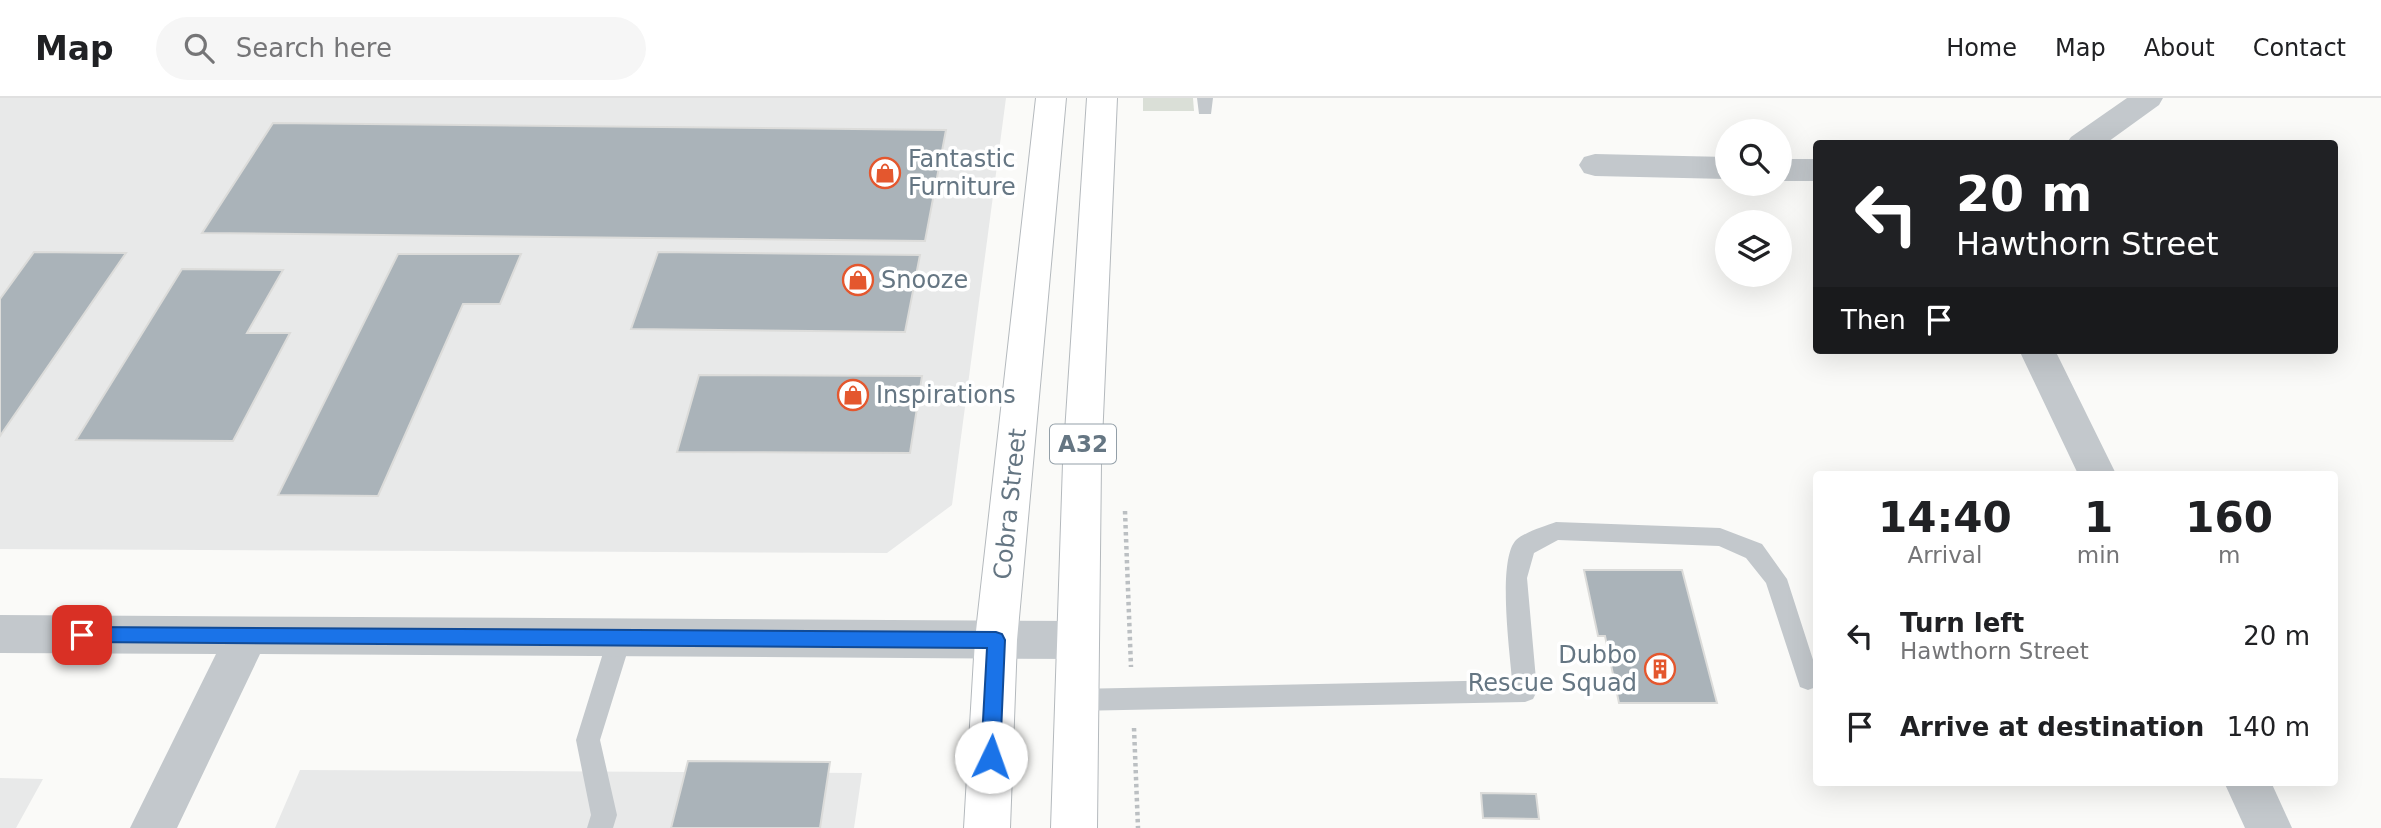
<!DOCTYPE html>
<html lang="en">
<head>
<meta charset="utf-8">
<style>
  :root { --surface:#fff; --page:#f6f6f6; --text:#202124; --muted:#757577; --line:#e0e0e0 }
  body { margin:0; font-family:"DejaVu Sans",sans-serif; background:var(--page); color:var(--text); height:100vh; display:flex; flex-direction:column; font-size:26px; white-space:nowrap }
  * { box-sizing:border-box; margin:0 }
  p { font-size:23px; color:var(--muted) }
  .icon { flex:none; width:38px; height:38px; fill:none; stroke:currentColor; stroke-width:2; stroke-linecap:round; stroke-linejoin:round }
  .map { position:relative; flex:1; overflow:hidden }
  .details { position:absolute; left:1813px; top:373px; width:525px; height:315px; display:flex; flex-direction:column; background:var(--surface); border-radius:7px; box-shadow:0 7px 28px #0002 }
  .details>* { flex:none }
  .top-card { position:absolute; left:1813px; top:42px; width:525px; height:214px; border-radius:7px; box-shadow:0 7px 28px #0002; background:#202124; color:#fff; overflow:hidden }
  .fabs { position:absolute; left:1715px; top:21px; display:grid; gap:14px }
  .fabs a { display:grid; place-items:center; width:77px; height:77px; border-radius:50%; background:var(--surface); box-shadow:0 7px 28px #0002; font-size:35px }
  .pin { position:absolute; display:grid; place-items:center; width:60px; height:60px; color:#fff; margin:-30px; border-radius:14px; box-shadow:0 4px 10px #0006 }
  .me { position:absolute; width:77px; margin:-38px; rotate:3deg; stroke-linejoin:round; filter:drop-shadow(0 0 5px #0008) }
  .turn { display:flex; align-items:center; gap:24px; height:147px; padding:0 28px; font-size:32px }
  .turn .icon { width:91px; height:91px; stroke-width:2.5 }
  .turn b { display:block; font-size:49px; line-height:60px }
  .then { display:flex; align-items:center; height:66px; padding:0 28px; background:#0003; gap:14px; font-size:26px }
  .eta { display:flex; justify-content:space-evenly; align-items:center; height:119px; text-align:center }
  .eta b { font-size:42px; font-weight:800; line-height:49px }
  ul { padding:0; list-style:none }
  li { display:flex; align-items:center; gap:21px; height:91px; padding:0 28px }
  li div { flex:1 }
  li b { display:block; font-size:26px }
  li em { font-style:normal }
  header { display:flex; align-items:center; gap:42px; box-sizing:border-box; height:98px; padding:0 35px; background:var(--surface); border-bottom:2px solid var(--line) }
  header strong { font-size:33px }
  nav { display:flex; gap:38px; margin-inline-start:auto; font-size:24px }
  .search { width:490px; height:63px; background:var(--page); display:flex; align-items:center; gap:18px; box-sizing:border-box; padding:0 24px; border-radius:38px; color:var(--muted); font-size:26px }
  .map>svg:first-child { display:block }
  .built { fill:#e8e9e9 }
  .green { fill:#dadfd7 }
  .building { fill:#aab3b9; stroke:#dcdcda; stroke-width:2 }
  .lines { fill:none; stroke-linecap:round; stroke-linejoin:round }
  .trunk-casing { stroke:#b4b9bd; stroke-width:2 }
  .path { stroke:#bbbfc2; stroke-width:4.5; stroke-dasharray:3.5 3.5; stroke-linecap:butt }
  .service { fill:#c3c8cc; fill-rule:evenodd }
  .minor { fill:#c3c8cc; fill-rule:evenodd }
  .trunk { fill:#fff; fill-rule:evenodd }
  .route { fill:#1a73e8; stroke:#114b97; stroke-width:2 }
  .labels { text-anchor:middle; stroke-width:7; stroke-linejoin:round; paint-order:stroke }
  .shield { fill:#fff; stroke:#939fa8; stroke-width:2 }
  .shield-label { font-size:23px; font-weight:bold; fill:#657683 }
  .poi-label { font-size:24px; fill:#657683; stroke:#fff; text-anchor:start }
  .street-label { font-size:24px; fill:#657683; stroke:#fff }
</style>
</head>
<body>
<header>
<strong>Map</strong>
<div class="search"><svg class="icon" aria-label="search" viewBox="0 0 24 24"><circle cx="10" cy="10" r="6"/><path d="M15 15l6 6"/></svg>Search here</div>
<nav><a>Home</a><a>Map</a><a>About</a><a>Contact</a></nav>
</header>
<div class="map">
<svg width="2381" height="730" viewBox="0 0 2381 730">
  <rect width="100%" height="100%" fill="#fafaf8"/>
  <path class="built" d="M0,0H1006L952,407L887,455L0,451Z
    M300,672L862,675L854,730H275Z
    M0,680L43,681L16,730H0Z"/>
  <path class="green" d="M1143,0H1193L1194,13H1143Z"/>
  <path class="building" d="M273,25L946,32L925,143L202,135Z
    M34,154L126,155L0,338V201Z
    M658,154L920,157L905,234L631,231Z
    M398,156H521L500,206H463L378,398L278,397Z
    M182,171L283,172L247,235H290L233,343L76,342Z
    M699,277L922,278L910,355L677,354Z
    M1584,472H1682L1717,605H1619L1605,538H1598Z
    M688,663L830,664L820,730H671Z
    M1481,695L1536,696L1539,721L1483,720Z"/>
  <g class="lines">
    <g class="trunk-casing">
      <path id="trunk" d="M1036,0H1066L1017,542L1010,730H964L975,542Z
        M1087,0H1117L1101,365L1097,730H1051L1063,365Z"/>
    </g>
    <path class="path" d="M1125,413L1131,569
      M1134,630L1138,730"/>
    <path class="service" d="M1197,0H1213L1211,16H1199Z
      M1556,424L1720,430L1762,446L1787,481L1816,571V589L1808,592L1800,589L1766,485L1746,460L1719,448L1558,442L1534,455L1527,480L1537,593L1533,601L1525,604L1074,613L1066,610L1062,602L1066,594L1074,591L1512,582C1510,555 1497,462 1516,442C1525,434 1545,428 1556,424Z
      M620,529L628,532L632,539L600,642L617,717L613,730H587L591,717L576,642L608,539L612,532Z"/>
    <path class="minor" d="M2127,0H2163L2159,7L2105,46H2066L2071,39Z
      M1595,56L1727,59V81L1595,78L1584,75L1579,67L1584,59Z
      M1780,61H1816V83H1780Z
      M2019,252H2055L2116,376H2078Z
      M0,517L1076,523L1091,529L1097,542L1091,555L1076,561L260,556L177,730H130L216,556L0,555Z
      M2224,684H2271L2292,730H2245Z"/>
    <use href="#trunk" class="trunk"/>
  </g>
  <path class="route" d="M82,529L996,534L1002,536L1005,542L1000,659L997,665L991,667L984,665L981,659L987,550L82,544L76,542L74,537L76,531Z"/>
  <defs>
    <g id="shop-ring" transform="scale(1.575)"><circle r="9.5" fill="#fff" stroke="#e4572e" stroke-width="1.5"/><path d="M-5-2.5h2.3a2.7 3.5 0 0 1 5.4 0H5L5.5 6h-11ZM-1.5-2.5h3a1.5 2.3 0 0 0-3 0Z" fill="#e4572e"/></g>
    <g id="building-ring" transform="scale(1.575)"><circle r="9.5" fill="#fff" stroke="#e4572e" stroke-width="1.5"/><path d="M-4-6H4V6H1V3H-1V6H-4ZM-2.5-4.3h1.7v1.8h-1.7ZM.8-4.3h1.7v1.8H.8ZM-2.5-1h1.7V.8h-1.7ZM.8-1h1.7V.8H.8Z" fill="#e4572e"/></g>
  </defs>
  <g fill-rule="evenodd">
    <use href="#shop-ring" x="885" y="75"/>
    <use href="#shop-ring" x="858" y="182"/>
    <use href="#shop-ring" x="853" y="297"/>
    <use href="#building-ring" x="1660" y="571"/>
  </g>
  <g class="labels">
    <rect class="shield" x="1050" y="326.5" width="66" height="39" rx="5"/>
    <g class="shield-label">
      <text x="1083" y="354">A32</text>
    </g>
    <g class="poi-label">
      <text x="908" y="69">Fantastic<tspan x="908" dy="28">Furniture</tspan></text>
      <text x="881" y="190">Snooze</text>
      <text x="876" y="305">Inspirations</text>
      <text x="1637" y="565" text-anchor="end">Dubbo<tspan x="1637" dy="28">Rescue Squad</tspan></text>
    </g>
    <g class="street-label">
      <text transform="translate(1010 406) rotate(-84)" y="8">Cobra Street</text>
    </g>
  </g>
</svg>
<div class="fabs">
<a><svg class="icon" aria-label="search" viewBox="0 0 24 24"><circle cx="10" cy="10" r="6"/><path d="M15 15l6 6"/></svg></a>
<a><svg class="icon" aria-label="layers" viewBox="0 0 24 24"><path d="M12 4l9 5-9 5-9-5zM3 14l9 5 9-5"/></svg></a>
</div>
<div class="pin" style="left:82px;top:537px;background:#d93025"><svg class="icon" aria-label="arrive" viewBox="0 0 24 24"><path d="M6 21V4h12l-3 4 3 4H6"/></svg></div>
<svg class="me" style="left:991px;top:659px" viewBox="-20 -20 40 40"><circle r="19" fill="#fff"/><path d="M0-13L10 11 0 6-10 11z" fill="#1a73e8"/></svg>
<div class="top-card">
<div class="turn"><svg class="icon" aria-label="left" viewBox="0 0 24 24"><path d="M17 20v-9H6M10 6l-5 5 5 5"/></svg><div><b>20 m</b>Hawthorn Street</div></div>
<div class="then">Then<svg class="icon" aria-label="arrive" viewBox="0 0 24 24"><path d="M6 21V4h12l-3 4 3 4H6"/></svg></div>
</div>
<section class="details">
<div class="eta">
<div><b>14:40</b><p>Arrival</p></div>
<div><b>1</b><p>min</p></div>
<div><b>160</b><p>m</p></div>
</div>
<ul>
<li><svg class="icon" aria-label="left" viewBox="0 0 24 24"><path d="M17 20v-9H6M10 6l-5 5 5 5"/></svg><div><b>Turn left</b><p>Hawthorn Street</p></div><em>20 m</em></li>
<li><svg class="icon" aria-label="arrive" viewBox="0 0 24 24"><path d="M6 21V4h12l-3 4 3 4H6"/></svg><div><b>Arrive at destination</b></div><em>140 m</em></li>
</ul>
</section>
</div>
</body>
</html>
